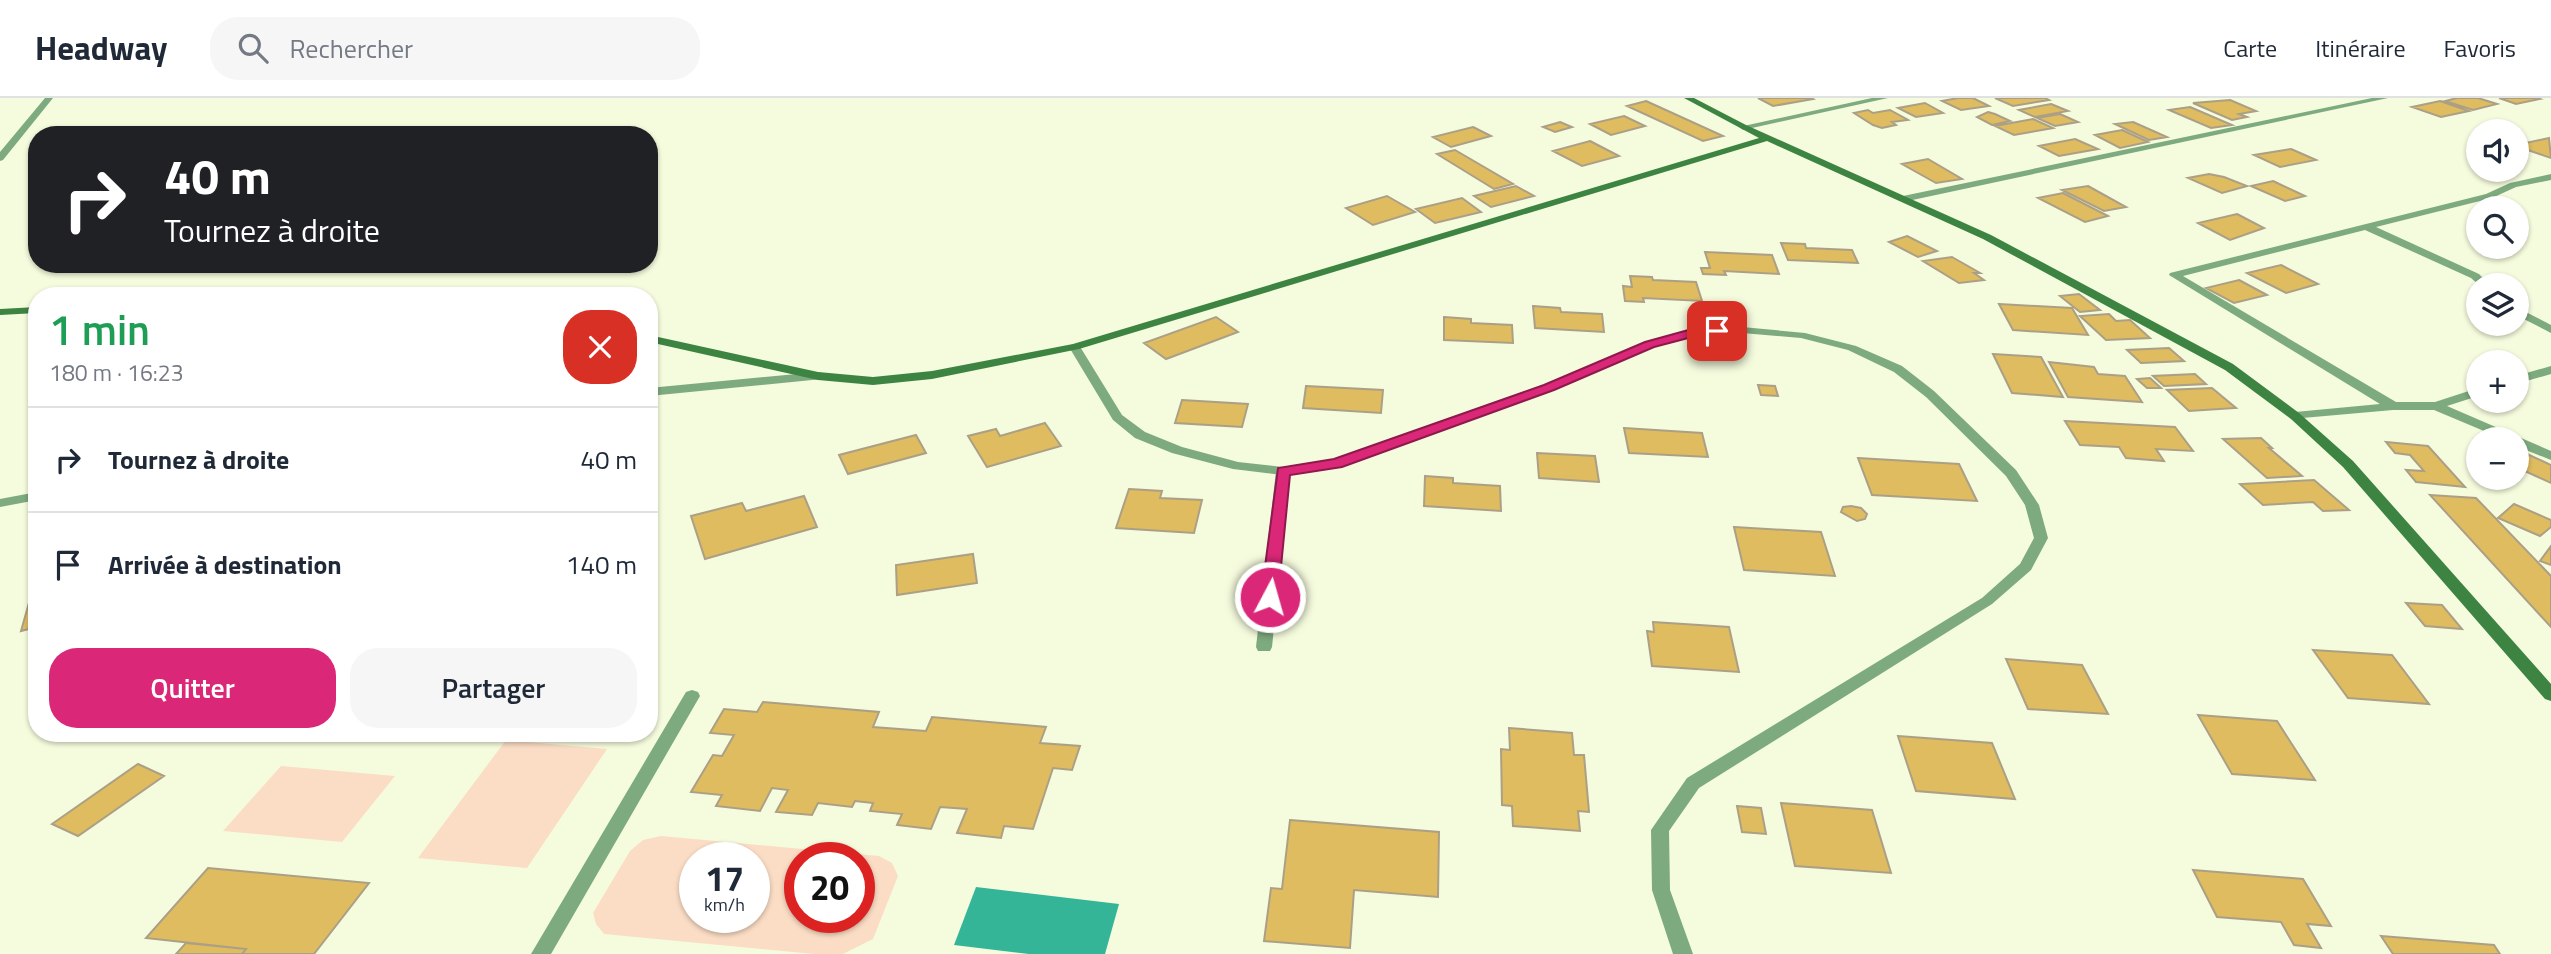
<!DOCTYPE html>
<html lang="fr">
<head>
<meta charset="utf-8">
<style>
  :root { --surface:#fff; --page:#f6f6f7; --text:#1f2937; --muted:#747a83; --line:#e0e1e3; --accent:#db2777 }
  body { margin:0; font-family:"Titillium Web",sans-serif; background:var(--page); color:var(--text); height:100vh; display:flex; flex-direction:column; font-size:26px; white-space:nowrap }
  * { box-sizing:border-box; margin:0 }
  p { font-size:23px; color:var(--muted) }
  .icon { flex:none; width:38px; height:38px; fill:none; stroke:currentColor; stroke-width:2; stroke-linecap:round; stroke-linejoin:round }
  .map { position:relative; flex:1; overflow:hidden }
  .panel { position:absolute; left:28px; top:189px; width:630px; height:455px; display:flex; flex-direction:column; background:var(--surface); border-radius:28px; box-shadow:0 2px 5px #0004 }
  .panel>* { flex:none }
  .top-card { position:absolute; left:28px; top:28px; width:630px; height:147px; border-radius:28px; box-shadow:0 2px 5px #0004; background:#202124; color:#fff; overflow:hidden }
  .controls { position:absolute; left:2466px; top:21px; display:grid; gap:14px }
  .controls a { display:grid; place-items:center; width:63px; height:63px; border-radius:50%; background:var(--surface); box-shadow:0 2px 5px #0004; font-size:35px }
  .speed { position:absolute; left:679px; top:744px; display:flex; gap:14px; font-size:35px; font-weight:700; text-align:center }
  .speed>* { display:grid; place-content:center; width:91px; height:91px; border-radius:50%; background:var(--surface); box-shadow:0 2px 5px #0004; line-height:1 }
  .speed small { font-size:18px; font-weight:400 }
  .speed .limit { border:10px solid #d22; background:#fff; color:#111 }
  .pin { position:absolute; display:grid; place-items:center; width:60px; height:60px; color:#fff; margin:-30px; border-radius:14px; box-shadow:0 4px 10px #0006 }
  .me { position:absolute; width:77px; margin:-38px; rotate:6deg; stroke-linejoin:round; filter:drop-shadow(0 0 5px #0008) }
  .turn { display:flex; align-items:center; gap:24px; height:147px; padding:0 21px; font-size:32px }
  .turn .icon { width:91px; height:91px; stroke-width:2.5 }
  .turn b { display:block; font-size:49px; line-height:60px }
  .round { display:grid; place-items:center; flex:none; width:74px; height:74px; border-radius:28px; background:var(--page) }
  .head { display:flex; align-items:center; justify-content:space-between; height:119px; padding:0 21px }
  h1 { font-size:42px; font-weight:600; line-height:52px; color:#1e9e55 }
  .cta { display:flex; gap:14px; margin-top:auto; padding:14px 21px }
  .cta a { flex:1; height:80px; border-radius:28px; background:var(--accent); color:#fff; font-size:28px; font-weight:600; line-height:80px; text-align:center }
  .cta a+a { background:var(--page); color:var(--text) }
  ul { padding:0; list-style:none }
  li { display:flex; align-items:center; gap:21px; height:105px; padding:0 21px; border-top:2px solid var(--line) }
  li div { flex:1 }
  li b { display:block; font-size:26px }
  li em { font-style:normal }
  header { display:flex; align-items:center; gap:42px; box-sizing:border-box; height:98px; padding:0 35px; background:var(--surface); border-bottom:2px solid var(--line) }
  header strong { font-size:33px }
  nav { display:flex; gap:38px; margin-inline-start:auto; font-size:24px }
  .search { width:490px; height:63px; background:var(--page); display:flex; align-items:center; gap:18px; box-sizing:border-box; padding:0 24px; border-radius:28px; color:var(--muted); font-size:26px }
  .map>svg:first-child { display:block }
  .green { fill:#fbddc5; fill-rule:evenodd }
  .water { fill:#35b598 }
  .building { fill:#dfbc60; stroke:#aba085; stroke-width:2 }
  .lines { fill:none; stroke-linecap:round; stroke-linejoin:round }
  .lane { fill:#7daa7f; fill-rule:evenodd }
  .street { fill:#7daa7f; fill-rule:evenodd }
  .secondary { fill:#3d8443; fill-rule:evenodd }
  .route { fill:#db2777; stroke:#8e194d; stroke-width:2 }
</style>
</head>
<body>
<header>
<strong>Headway</strong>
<div class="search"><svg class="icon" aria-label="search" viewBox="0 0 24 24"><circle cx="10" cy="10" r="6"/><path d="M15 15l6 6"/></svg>Rechercher</div>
<nav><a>Carte</a><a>Itinéraire</a><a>Favoris</a></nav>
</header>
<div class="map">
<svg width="2551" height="856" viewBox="0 0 2551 856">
  <rect width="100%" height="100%" fill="#f5fbdd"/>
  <path class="green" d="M506,642L607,651L527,770L418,760Z
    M281,668L395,678L342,744L223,733Z
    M661,738L879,758L892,765L898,778L873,841L843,856H814L604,836L596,826L593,815L630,753L643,742ZM695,760H754V819H695ZM800,760H859V819H800Z"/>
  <path class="water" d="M976,789L1119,806L1105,856H1029L954,847Z"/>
  <path class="building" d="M1758,0H1811L1813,1L1773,8Z
    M1958,0H1973L1989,8L1961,12L1942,3Z
    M1995,0H2045L2049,2L2013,8Z
    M2457,0H2478L2497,6L2473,12L2445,3Z
    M2499,0H2537L2540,1L2516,6Z
    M2230,2L2256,13L2239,16L2247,19L2232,22L2193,5Z
    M1646,3L1723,38L1703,43L1627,8Z
    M2440,3L2469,13L2441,19L2412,9Z
    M1925,5L1943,15L1916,19L1898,10Z
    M2051,6L2068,13L2035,19L2019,12Z
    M2190,9L2232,27L2211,30L2169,12Z
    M1868,12L1873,15L1890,12L1908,22L1892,24L1896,27L1882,30L1873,27L1854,15Z
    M1988,14L1995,16L2010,23L1992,27L1977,19Z
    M2060,16L2078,24L2055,28L2037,20Z
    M1624,18L1645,28L1611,37L1590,26Z
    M2033,21L2053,30L2014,37L1995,28Z
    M1560,24L1572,29L1555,34L1543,29Z
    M2133,24L2167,39L2149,42L2115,26Z
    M1473,29L1491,38L1451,49L1433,39Z
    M2122,32L2148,44L2120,50L2095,37Z
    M2549,40L2551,60L2516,48V47Z
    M2075,41L2098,51L2059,58L2039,48Z
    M1590,43L1619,58L1582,68L1553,53Z
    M2291,51L2316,62L2280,69L2254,57Z
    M1455,52L1513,86L1494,91L1437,56Z
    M1928,61L1962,81L1936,85L1902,66Z
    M2209,76L2224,79L2247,88L2222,95L2188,80Z
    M2273,83L2305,98L2285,103L2251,88Z
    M1516,88L1534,98L1491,109L1474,98Z
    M2088,88L2126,109L2104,113L2062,92Z
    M2063,95L2108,118L2085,124L2038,100Z
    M1387,98L1415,114L1373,127L1346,110Z
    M1462,100L1481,114L1435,125L1416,111Z
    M2237,116L2264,130L2230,142L2198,125Z
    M1907,138L1937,153L1918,159L1889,144Z
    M1781,145L1805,146L1806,150L1852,152L1858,165L1788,162Z
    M1705,154L1772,157L1779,176L1724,173L1726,177L1703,176L1701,170H1710Z
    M1952,159L1980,175H1974L1984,182L1959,185L1923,163Z
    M2281,167L2318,186L2286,195L2247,175Z
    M1630,178L1652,179L1653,182L1696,184L1702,203L1643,200L1644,204L1625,203L1623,188L1632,189Z
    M2239,182L2267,197L2234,205L2206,190Z
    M2079,196L2100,212L2080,214L2060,198Z
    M1999,206L2072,210L2088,237L2013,232Z
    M1533,208L1560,210L1561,214L1602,216L1604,234L1535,230Z
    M2109,216L2116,223L2130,222L2150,240L2106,242L2080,218Z
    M1216,219L1238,234L1166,261L1144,245Z
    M1444,219L1471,221V225L1512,227L1513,245L1444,242Z
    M2169,250L2184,263L2141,265L2127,252Z
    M1993,256L2041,259L2063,299L2012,295Z
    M2049,264L2094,269L2098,276L2125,278L2142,304L2068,299Z
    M2195,276L2206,286L2164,288L2153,278Z
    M2150,280L2161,290H2147L2137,281Z
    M1758,287L1775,288L1778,298L1761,297Z
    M1306,288L1383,292L1381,315L1303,310Z
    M2212,290L2236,310L2189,313L2167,292Z
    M1182,302L1248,306L1242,329L1175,325Z
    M2065,323L2175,329L2193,353L2156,351L2164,363L2126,360L2119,349L2080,347Z
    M1045,325L1061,348L987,369L968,338L996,331L1000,338Z
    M1624,330L1702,335L1708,359L1629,355Z
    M916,337L926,355L848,376L839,357Z
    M2261,340L2272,350H2269L2302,378L2267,380L2223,341Z
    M2386,344L2428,348L2465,389L2416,384L2406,372L2424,373L2410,357L2395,355Z
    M2516,351L2551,367V385L2516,369Z
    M1537,355L1595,358L1599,384L1539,380Z
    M1858,360L1959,366L1977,403L1872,397Z
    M1425,378L1453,380V385L1500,388L1501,413L1424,408Z
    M2314,382L2349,412L2323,413L2313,404L2263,407L2240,386Z
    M1129,391L1162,393L1160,400L1202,402L1194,435L1116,430Z
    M2430,397L2476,400L2551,478V529Z
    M804,398L817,429L705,461L691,418L742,405L746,413Z
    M2514,406L2551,422V429L2540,438L2498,420Z
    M1851,408L1861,410L1867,416L1865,421L1857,423L1841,414L1843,409Z
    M1734,429L1821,434L1835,478L1744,472Z
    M2551,448V467L2540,463Z
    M973,456L977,485L897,497L896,467Z
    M37,499V529L21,533L30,501Z
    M2406,505L2442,507L2462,531L2425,528Z
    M1653,524L1729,529L1739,574L1652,568L1647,533L1654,534Z
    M2313,552L2392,557L2429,606L2348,600Z
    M2006,561L2082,567L2108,616L2028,611Z
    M763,604L879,614L873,629L926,633L932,619L1046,629L1040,645L1080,648L1072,672L1053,670L1033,731L1004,728L1001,740L957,735L967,711L940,709L931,731L897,727L902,716L870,713L873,705L855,703L852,709L818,705L812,717L776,714L788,692L772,690L760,713L716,708L722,697L691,694L713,657L722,658L734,637L710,635L724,611L757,614Z
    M2198,617L2277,623L2315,682L2232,676Z
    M1509,630L1572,635L1574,657H1584L1589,714L1578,713L1580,733L1513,728L1512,708L1502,707L1501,651L1510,652Z
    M1898,638L1992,645L2015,701L1916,693Z
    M138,666L164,678L78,738L52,726Z
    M1781,705L1872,712L1891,775L1795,768Z
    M1737,708L1761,710L1766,736L1742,734Z
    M1290,722L1439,734L1438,799L1354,792L1350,850L1264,843L1271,790L1282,791Z
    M208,770L369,785L314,856H242L246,851L146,840Z
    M2193,772L2303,781L2331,828L2307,826L2321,850L2294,847L2281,824L2217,819Z
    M2381,838L2494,847L2500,856H2393Z
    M186,845L246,851L242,856H176Z"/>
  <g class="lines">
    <path class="lane" d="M1283,369L1290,373L1272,549L1270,553H1258L1256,549L1276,373Z"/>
    <path class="street" d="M45,0H53L3,62L0,63V54Z
      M1872,0H1888L1743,32L1739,29Z
      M2372,0H2388L1903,104L1898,101L1903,98Z
      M2551,76V82L2516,89L2492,100L2376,129L2479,176L2490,187H2479L2471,180L2365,132L2183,178L2396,304H2435L2478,290V298L2447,308L2551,353V362L2516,348V341H2503L2434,312H2393L2291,321L2289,318L2291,315L2295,314L2380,306L2169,177L2170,175L2486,96L2510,85Z
      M2516,209L2551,227V235L2516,217Z
      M1742,229L1805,235L1856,248L1902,268L1934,293L2016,372L2039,407L2048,440L2031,472L1992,506L1699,690L1669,733L1670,792L1693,856H1673L1652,792L1651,732L1687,680L1982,500L2020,466L2034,440L2025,407L2006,378L1926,299L1894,274L1848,252L1801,240L1742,235L1691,238L1653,248L1553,292L1342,368L1283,377L1233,371L1172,355L1135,340L1113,322L1069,249L1071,247H1079L1122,317L1145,334L1182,349L1238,364L1283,369L1335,361L1545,286L1645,244L1691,232Z
      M2551,268V276L2516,286V278Z
      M818,274L822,275L824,278L822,281L649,298V290Z
      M37,394V402L0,409V401Z
      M692,592L698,594L700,598L551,856H531L686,594Z"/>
    <path class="secondary" d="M1684,0H1694L1746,27L1991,137L2233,266L2299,315L2353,363L2551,586V603L2545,601L2343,369L2291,321L2225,272L1983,141L1767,43L1079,251L932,281L873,287L818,282L649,244V237L818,274L873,279L932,273L1073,246L1759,40Z
      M37,209V215L0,217V211Z"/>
  </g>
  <path class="route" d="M1717,230L1722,231V236L1692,239L1654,249L1554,292L1342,369L1290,377L1278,499L1270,504L1261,499L1278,370L1334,361L1544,287L1645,244L1692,231Z"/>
</svg>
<div class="controls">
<a><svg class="icon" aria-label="sound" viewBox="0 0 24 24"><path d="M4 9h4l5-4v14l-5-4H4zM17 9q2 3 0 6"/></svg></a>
<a><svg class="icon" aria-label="search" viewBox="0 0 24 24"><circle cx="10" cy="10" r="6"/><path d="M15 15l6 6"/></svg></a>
<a><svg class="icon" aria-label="layers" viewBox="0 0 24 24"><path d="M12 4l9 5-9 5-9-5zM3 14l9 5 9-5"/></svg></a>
<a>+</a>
<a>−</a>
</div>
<div class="speed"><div>17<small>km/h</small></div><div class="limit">20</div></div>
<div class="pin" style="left:1717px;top:233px;background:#d93025"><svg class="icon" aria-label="arrive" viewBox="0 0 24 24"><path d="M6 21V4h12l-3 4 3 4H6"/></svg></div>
<svg class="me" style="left:1270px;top:499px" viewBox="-20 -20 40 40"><circle r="17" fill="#db2777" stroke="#fff" stroke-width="3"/><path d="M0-11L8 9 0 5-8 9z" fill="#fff"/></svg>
<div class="top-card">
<div class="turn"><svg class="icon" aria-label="right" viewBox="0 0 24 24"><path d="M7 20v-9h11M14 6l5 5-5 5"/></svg><div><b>40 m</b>Tournez à droite</div></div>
</div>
<section class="panel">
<div class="head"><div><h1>1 min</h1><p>180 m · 16:23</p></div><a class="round" style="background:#d93025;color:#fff"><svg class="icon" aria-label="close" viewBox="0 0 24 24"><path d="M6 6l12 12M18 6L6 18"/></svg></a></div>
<ul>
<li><svg class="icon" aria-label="right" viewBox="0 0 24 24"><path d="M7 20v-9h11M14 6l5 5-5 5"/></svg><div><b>Tournez à droite</b></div><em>40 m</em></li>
<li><svg class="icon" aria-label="arrive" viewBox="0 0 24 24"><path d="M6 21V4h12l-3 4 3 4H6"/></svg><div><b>Arrivée à destination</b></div><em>140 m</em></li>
</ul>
<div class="cta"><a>Quitter</a><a>Partager</a></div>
</section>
</div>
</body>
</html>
